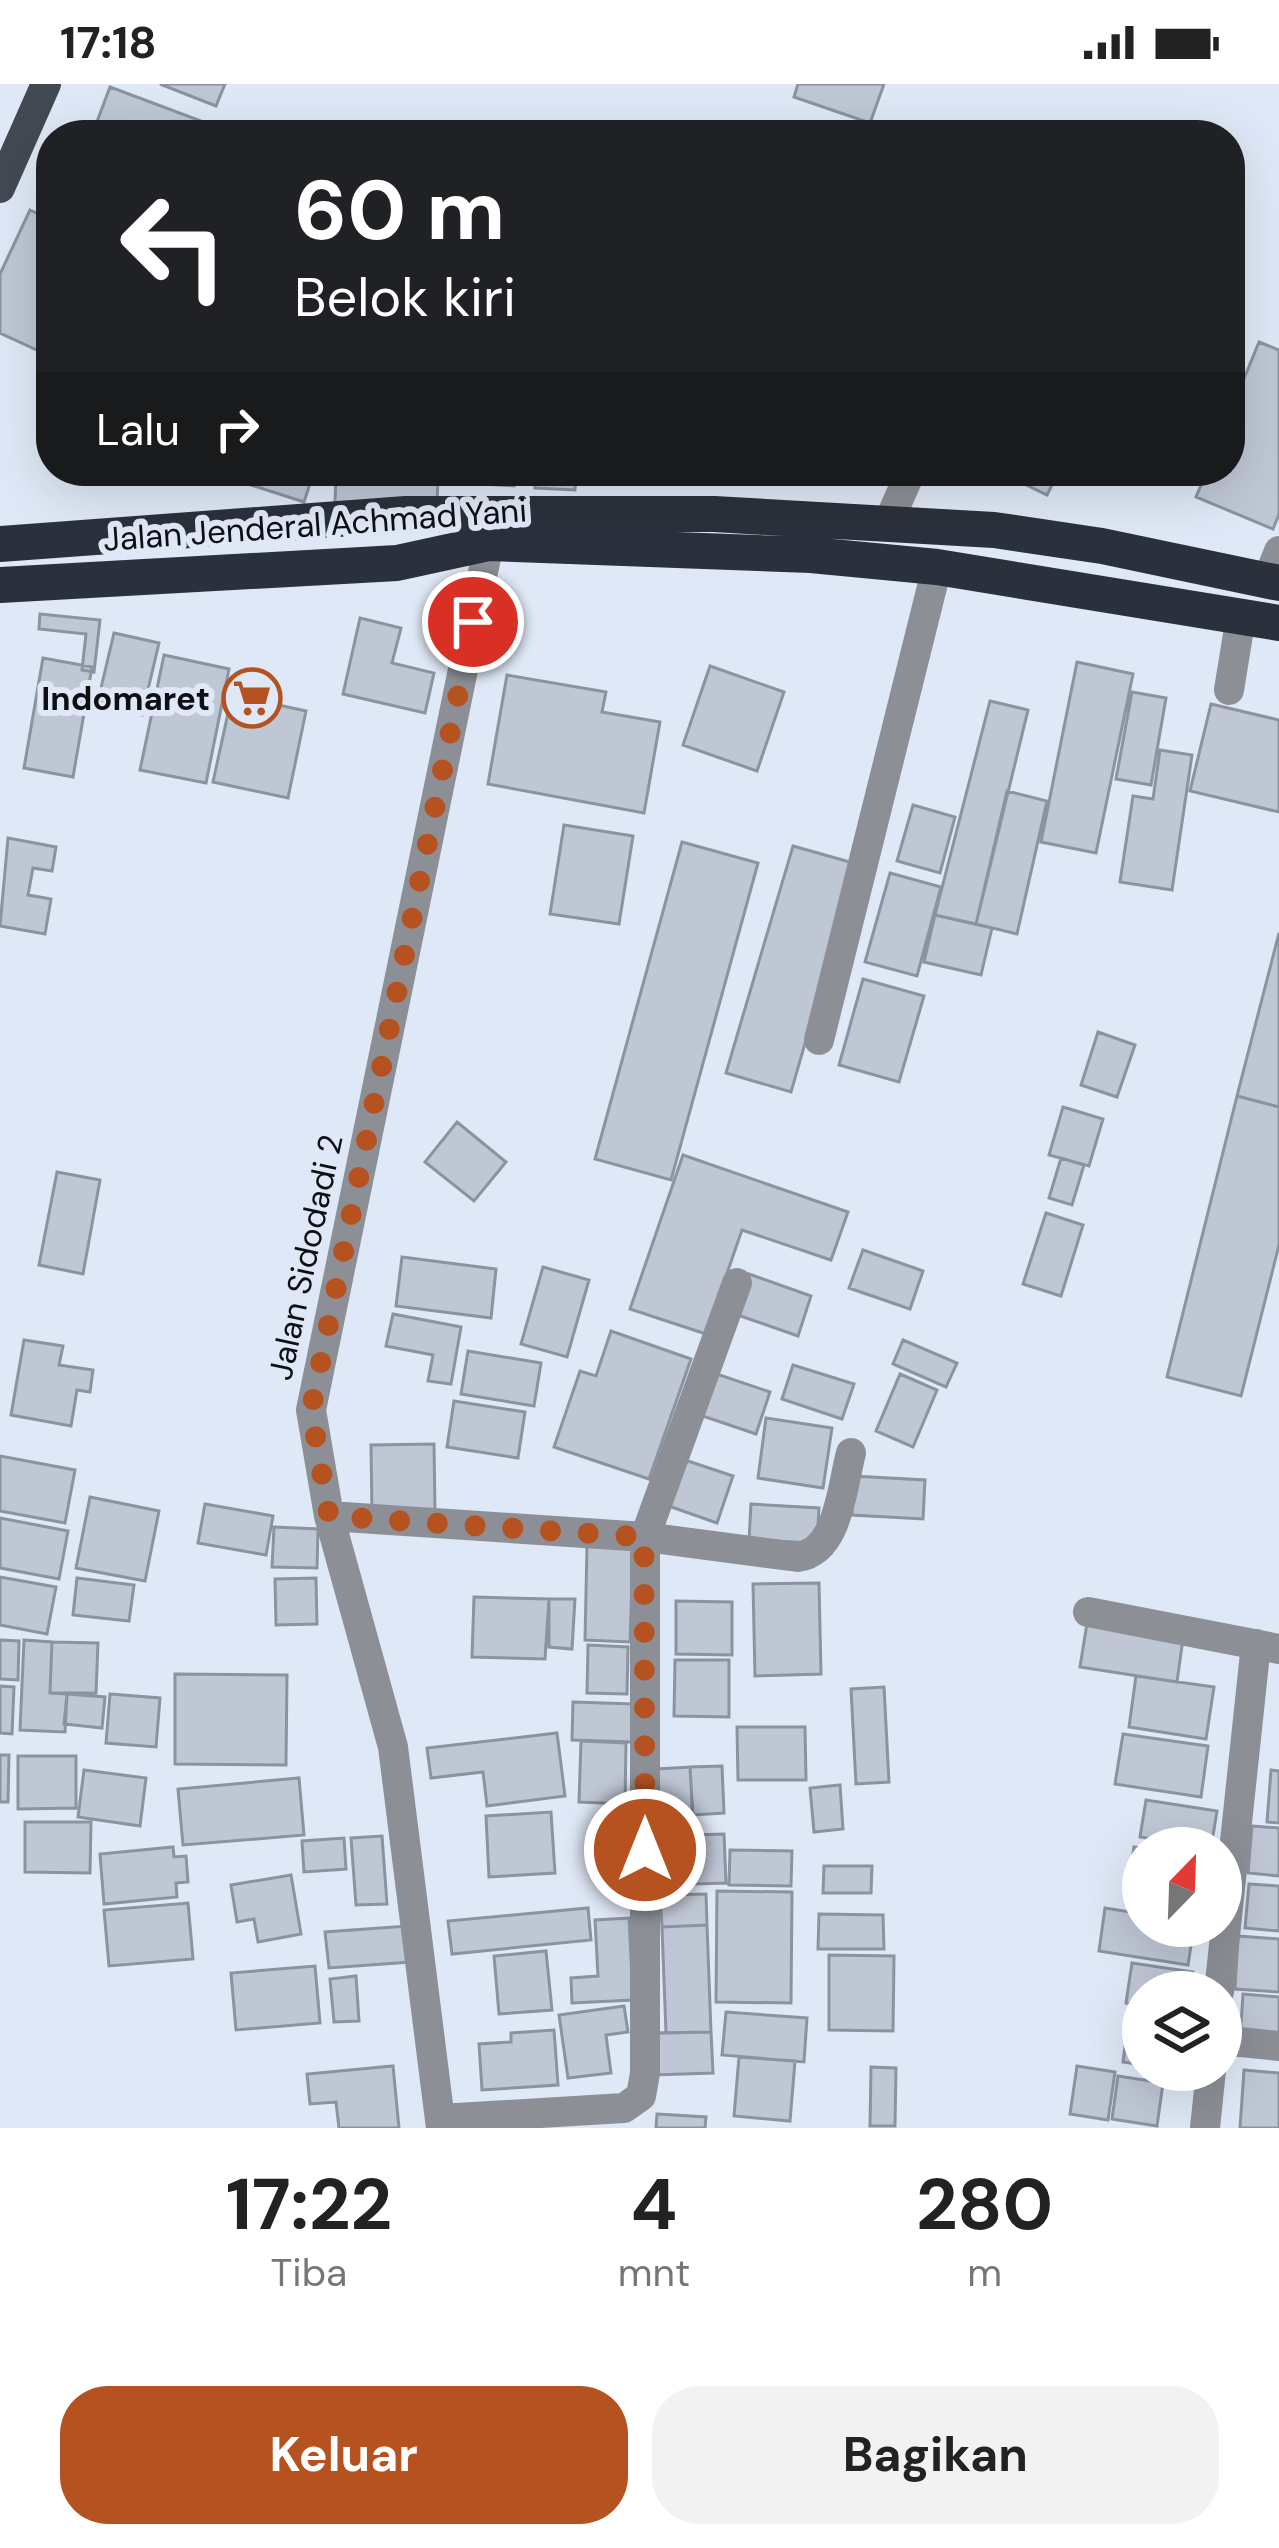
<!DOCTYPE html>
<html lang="id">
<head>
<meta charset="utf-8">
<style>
  :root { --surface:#fff; --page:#f2f2f2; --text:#222; --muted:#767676; --accent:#b6521f }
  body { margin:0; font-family:"DM Sans",sans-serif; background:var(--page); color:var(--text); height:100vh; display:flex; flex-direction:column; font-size:45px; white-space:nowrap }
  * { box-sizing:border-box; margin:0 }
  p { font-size:39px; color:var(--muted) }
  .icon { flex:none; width:66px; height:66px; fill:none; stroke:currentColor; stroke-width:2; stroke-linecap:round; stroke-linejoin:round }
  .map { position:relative; height:2044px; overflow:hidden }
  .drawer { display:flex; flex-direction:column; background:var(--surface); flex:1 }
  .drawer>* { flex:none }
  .hud { position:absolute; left:36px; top:36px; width:1209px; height:366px; border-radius:48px; box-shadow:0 12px 48px #0002; background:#202124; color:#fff; overflow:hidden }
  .needle { width:78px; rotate:23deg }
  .tools { position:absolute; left:1122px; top:1743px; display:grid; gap:24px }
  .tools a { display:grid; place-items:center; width:120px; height:120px; border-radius:50%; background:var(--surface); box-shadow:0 12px 48px #0002; font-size:60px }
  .pin { position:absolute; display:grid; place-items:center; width:102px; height:102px; color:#fff; margin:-51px; border:6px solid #fff; border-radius:50%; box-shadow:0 3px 12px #0007 }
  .me { position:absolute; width:132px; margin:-66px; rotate:0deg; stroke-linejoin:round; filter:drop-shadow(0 0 9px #0008) }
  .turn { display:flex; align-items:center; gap:42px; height:252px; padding:0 60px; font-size:54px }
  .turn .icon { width:156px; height:156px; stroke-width:2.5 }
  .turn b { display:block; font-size:84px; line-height:102px }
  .then { display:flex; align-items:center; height:114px; padding:0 60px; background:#0003; gap:24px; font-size:45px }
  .eta { display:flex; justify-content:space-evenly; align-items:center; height:204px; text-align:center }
  .eta b { font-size:72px; font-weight:700; line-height:84px }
  .cta { display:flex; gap:24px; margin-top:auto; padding:24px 60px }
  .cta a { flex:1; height:138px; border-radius:48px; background:var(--accent); color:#fff; font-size:48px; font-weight:700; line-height:138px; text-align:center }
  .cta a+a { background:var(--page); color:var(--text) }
  .status { display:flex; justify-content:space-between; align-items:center; height:84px; padding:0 60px; background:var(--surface); direction:ltr }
  .status svg { height:33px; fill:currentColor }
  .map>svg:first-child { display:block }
  .building { fill:#bfc7d5; stroke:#8b93a0; stroke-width:3 }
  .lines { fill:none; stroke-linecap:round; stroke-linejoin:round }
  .minor { stroke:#8c9096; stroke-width:30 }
  .major { stroke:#434953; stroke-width:30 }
  .highway { stroke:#2b313c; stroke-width:36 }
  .route { stroke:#b6521f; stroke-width:21; stroke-dasharray:0 37.8 }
  .labels { text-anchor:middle; stroke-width:12; stroke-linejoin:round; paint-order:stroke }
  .street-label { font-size:33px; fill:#0c0f13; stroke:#dfe8f6 }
  .poi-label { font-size:33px; font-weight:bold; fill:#0c0f13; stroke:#dfe8f6; text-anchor:end }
</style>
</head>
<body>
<div class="status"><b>17:18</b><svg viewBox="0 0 49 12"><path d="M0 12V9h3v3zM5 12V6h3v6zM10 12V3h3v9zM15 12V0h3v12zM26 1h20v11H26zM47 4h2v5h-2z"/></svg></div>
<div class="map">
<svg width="1279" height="2044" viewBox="0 0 1279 2044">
  <rect width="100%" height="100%" fill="#dfe8f6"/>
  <path class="building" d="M160,0H225L216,22Z
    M798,0H884L870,39L794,13Z
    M110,3L220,44L217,51H92Z
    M30,126L51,136V240L39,267L0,249V190Z
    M1259,258L1279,266V430L1273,445L1196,413L1207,387H1230V329Z
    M222,387H314L304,418L220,391Z
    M455,387H515L514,402L454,398Z
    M536,387H576L575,406L535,404Z
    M998,387H1059L1047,411Z
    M336,389L438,392L437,422L335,418Z
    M40,530L100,536L94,588L82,586L86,550L39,545Z
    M360,534L401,544L392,579L434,589L425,629L343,610Z
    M114,549L159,559L142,631L97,621Z
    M164,571L229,585L206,699L140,686Z
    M43,574L92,583L73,693L24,684Z
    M1077,578L1133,590L1096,769L1041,758Z
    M710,582L784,608L757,687L683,661Z
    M507,591L606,608L602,628L660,638L644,729L488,700Z
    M1132,608L1166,614L1151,701L1116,695Z
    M232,611L306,627L288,714L213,698Z
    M990,617L1028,626L976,840L935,831Z
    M1211,620L1279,636V728L1190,707Z
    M1160,666L1192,671L1172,806L1120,798L1133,712L1153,715Z
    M1007,707L1047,717L1017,850L976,840Z
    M913,721L955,733L940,789L897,777Z
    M564,741L633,752L619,840L550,830Z
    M8,754L56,763L52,787L33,784L28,811L51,815L45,850L0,842Z
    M682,758L758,779L671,1096L595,1075Z
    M793,762L857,780L791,1008L726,989Z
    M890,789L941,803L917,892L865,878Z
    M935,831L992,844L981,891L924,878Z
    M1279,849V1023L1237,1012Z
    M863,895L924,912L899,998L839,981Z
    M1098,948L1135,961L1117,1013L1081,1001Z
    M1237,1012L1279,1023V1161L1241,1312L1167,1293Z
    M1063,1023L1103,1035L1089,1082L1049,1071Z
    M457,1038L506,1078L474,1117L425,1078Z
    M683,1071L848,1128L831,1176L742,1146L706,1250L630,1225Z
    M1061,1074L1084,1081L1072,1121L1049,1114Z
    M57,1088L100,1096L83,1190L39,1181Z
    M1046,1129L1083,1141L1061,1212L1023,1200Z
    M863,1166L923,1187L910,1225L849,1204Z
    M402,1173L496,1185L491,1234L396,1222Z
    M543,1183L589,1196L567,1273L521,1260Z
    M749,1190L811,1212L798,1252L735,1230Z
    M393,1230L461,1243L451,1300L428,1297L433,1271L386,1262Z
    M611,1247L691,1275L649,1395L554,1363L580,1287L596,1292Z
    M24,1256L63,1262L59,1281L93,1286L90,1308L77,1306L71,1342L11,1331Z
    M903,1256L957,1279L946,1303L893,1280Z
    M468,1267L541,1279L534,1322L461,1310Z
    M793,1281L854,1300L842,1335L782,1315Z
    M708,1287L770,1308L756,1350L694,1329Z
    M900,1290L937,1306L913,1363L876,1347Z
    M454,1317L525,1328L518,1374L447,1363Z
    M766,1334L832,1344L823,1404L758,1394Z
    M434,1360L435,1429H372L371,1361Z
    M0,1372L75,1386L65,1439L0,1427Z
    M679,1374L733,1392L717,1439L663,1420Z
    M853,1392L925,1396L923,1435L852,1431Z
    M90,1413L159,1427L145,1497L76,1484Z
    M205,1420L273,1432L266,1471L198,1459Z
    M751,1420L819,1424L817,1459L749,1456Z
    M0,1434L68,1447L59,1495L0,1484Z
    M274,1443L318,1445L317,1484L272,1483Z
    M587,1462L633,1463L630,1558L585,1556Z
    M0,1493L56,1503L47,1550L0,1541Z
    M77,1494L134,1501L129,1537L73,1531Z
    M316,1494L317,1540L276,1541L275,1495Z
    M819,1499L821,1590L755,1592L753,1500Z
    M474,1513L549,1515L545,1575L472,1573Z
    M549,1515H575L572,1565L549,1563Z
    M676,1517L732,1518V1571L676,1570Z
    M1088,1533L1184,1547L1177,1598L1080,1583Z
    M0,1556L19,1557L18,1596L0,1595Z
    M24,1556L52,1558L50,1609L67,1610L65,1648L20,1646Z
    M52,1558L98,1559L96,1609H50Z
    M588,1561L628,1563L627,1610L587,1609Z
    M675,1576H729V1633L674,1632Z
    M175,1590L287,1591L286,1681L175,1680Z
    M1136,1592L1214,1603L1206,1655L1129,1643Z
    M0,1602L14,1603L12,1650L0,1649Z
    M884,1603L889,1698L856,1700L851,1605Z
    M67,1610L105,1613L102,1644L64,1640Z
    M110,1610L160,1614L156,1663L106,1659Z
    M573,1618L633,1620L632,1658L572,1656Z
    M737,1643H805L806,1696H738Z
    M557,1649L565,1712L487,1722L483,1688L431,1694L427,1664Z
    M1123,1650L1208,1662L1201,1713L1115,1700Z
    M581,1657L626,1659L625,1720L579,1718Z
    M0,1671H9L8,1718H0Z
    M18,1672H76V1724L18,1725Z
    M722,1682L724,1729L693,1731L690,1683Z
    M690,1683L693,1740L660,1742L657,1685Z
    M84,1686L146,1694L140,1742L78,1733Z
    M1271,1686L1279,1687V1739L1267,1738Z
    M299,1694L304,1751L183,1761L178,1705Z
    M840,1701L843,1745L814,1748L810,1704Z
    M1146,1716L1217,1727L1211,1764L1140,1753Z
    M551,1728L555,1789L489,1793L486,1732Z
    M25,1738H91L90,1789L25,1788Z
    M1252,1742L1279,1744V1792L1248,1789Z
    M724,1750L726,1799L695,1800L693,1751Z
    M693,1751L695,1800L661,1801L659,1752Z
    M382,1752L387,1820L356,1821L351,1754Z
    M344,1754L346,1785L304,1788L302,1757Z
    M638,1757L640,1796L614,1798L613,1758Z
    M173,1763L174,1773L186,1772L188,1798L176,1799L177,1813L104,1820L100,1770Z
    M1134,1763L1143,1764V1813L1127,1810Z
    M730,1766L792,1767L791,1802L729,1801Z
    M824,1782H872L871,1809H823Z
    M291,1791L301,1850L258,1858L254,1835L237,1838L231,1801Z
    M1249,1800L1279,1802V1847L1245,1844Z
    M717,1807L792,1808L791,1919L716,1918Z
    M706,1810L707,1841L662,1843L660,1811Z
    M188,1819L193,1875L109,1882L104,1826Z
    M588,1824L591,1856L452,1870L448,1837Z
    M1105,1824L1143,1830V1842H1194L1188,1881L1099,1867Z
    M819,1830L883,1831L884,1865H818Z
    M629,1834L633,1916L572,1919L571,1894L598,1892L595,1836Z
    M707,1841L711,1948L666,1949L662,1843Z
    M407,1842L410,1878L329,1884L325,1848Z
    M1238,1852L1279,1855V1908L1235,1905Z
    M546,1867L552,1926L499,1930L494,1872Z
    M829,1871L894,1872L893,1947L829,1946Z
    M1132,1879L1193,1888L1190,1908H1143V1922L1126,1919Z
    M315,1882L320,1939L236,1946L231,1889Z
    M356,1892L359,1937L334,1938L330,1895Z
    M1243,1910L1279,1913V1959L1240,1956Z
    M624,1922L628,1948L606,1951L611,1989L568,1994L559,1931Z
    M726,1928L807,1934L804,1978L722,1971Z
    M1129,1932L1143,1934V1981L1123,1978Z
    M554,1946L558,2001L482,2006L479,1960L511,1958V1949Z
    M711,1948L713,1989L653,1991L651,1949Z
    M739,1973L795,1977L790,2037L734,2032Z
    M393,1982L399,2044H339L336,2018L310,2020L307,1990Z
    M1077,1982L1115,1988L1108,2036L1070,2030Z
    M871,1983L896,1984L895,2042H870Z
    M1244,1986L1279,1989V2044H1240Z
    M1118,1992L1163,1999L1157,2042L1112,2035Z
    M657,2030L706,2033L705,2044H656Z"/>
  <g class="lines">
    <path class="minor" d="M889,437L911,387
      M1267,497L1279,467
      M1229,606L1241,532
      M819,956L937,483
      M329,1432L645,1453L798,1473C839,1467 842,1402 851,1369
      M1088,1528L1279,1565
      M1219,1908L1256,1560
      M1221,1956L1279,1962
      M440,2035L624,2024L641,2012L645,1989V1453L737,1199
      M441,2044L393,1663L329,1432L311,1326L489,459
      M1205,2044L1211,1986"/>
    <path class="major" d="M0,104L46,0"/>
    <path class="highway" d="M0,460L406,430H714L994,446L1102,462L1279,499
      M0,501L397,479L489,459L811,471L937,483L1279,539"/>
  </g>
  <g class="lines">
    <path class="route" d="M473,538L311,1326L329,1432L644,1453L645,1766"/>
  </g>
  <defs>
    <g id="supermarket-ring" transform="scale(3)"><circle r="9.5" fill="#dfe8f6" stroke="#b6521f" stroke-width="1.5"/><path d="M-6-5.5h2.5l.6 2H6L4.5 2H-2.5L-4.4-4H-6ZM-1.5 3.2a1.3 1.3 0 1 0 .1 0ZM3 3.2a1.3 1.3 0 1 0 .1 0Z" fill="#b6521f"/></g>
  </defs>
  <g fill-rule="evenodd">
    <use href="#supermarket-ring" x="252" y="614"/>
  </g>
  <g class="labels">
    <g class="street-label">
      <text transform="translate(315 440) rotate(-4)" y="12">Jalan Jenderal Achmad Yani</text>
      <text transform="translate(305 1173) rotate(-78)" y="12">Jalan Sidodadi 2</text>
    </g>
    <g class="poi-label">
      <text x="210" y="626">Indomaret</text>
    </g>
  </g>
</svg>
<div class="tools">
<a><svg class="needle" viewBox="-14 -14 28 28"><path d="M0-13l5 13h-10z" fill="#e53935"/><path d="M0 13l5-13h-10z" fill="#767676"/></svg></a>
<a><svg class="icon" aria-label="layers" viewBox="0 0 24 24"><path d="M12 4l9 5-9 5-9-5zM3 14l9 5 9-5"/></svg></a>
</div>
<div class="pin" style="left:473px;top:538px;background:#d93025"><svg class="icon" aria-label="arrive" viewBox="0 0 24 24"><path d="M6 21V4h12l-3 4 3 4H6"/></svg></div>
<svg class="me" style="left:645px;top:1766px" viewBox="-20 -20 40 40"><circle r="17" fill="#b6521f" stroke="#fff" stroke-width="3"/><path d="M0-11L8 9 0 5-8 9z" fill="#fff"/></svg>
<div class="hud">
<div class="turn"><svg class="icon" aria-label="left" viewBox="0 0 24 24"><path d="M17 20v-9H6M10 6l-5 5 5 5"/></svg><div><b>60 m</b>Belok kiri</div></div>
<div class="then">Lalu<svg class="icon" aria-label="right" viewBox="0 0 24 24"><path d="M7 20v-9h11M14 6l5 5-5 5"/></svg></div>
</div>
</div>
<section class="drawer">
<div class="eta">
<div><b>17:22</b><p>Tiba</p></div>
<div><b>4</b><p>mnt</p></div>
<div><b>280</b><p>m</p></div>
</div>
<div class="cta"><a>Keluar</a><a>Bagikan</a></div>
</section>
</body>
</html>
